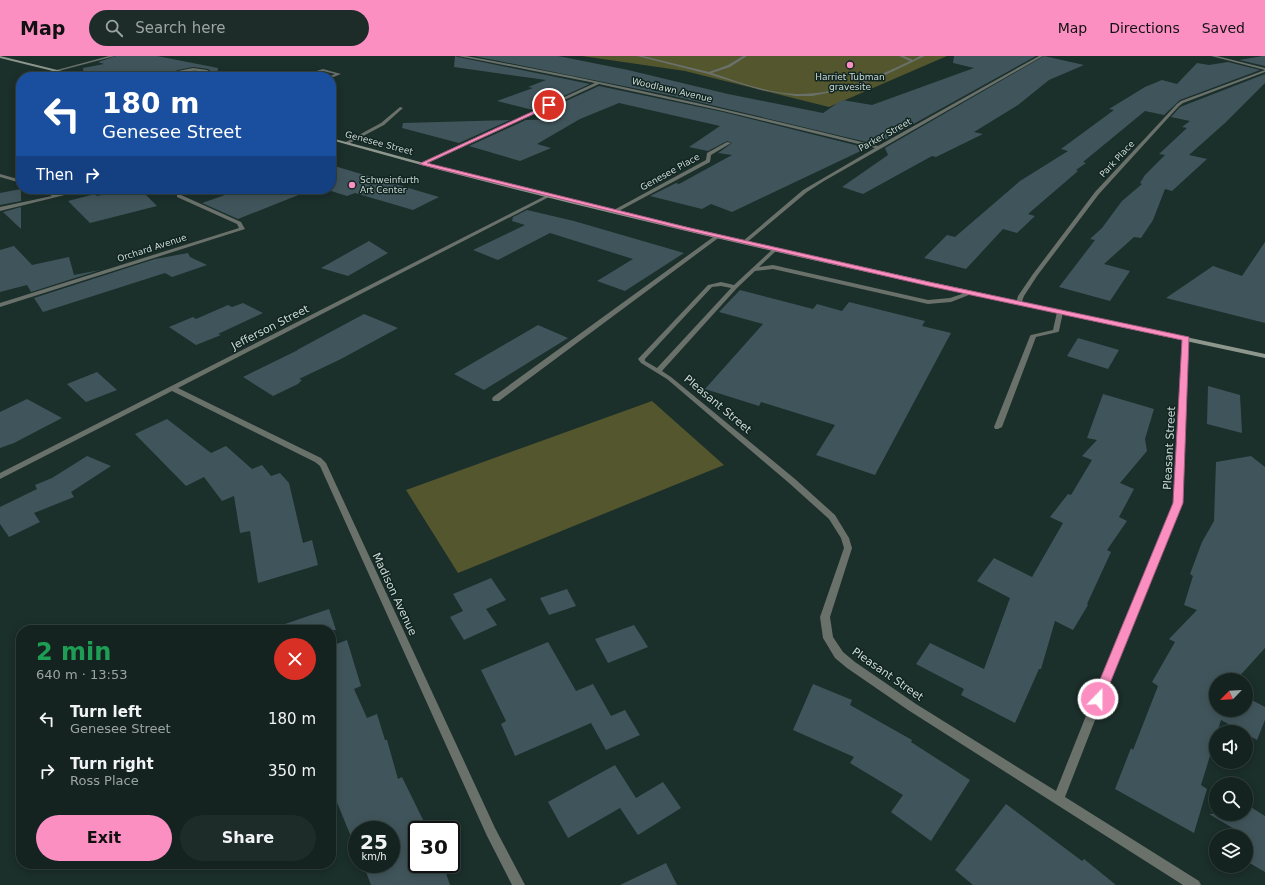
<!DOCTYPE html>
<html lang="en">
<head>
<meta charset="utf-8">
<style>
  :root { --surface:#142320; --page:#1d2b29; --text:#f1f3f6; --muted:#9da4a5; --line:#33403e; --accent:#fc8fc2 }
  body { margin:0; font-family:"DejaVu Sans",sans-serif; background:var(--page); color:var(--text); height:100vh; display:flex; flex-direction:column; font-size:15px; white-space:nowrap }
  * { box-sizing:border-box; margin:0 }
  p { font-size:13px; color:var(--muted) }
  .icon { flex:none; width:22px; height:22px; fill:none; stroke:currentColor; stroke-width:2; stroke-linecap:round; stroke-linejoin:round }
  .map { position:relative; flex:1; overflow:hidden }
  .side { position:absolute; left:16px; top:569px; width:320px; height:244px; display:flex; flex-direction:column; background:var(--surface); border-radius:16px; box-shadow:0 2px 10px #0003,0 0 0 1px var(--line) }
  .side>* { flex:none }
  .banner { position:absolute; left:16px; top:16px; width:320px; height:122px; border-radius:16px; box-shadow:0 2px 10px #0003,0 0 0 1px var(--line); background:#1a4fa0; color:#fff; overflow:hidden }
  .needle { width:26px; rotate:245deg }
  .fabs { position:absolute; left:1209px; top:617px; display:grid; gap:8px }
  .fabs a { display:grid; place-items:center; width:44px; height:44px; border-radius:50%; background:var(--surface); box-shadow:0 2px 10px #0003,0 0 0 1px var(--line); font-size:20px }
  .speed { position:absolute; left:348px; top:765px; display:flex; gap:8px; font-size:20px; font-weight:700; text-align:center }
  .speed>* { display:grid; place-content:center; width:52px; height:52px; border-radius:50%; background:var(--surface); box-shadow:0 2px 10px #0003,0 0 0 1px var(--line); line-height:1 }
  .speed small { font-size:10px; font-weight:400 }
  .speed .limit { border:2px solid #111; border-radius:6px; background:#fff; color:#111 }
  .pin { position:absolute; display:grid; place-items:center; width:34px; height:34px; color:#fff; margin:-17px; border:2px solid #fff; border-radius:50%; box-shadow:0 1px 4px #0007 }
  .me { position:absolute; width:44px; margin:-22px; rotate:22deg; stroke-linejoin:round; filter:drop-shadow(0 0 3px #0008) }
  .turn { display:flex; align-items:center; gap:14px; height:84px; padding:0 20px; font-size:18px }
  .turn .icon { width:52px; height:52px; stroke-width:2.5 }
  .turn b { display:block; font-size:28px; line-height:34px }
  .then { display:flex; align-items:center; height:38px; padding:0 20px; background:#0003; gap:8px; font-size:15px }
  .round { display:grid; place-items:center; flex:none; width:42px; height:42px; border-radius:21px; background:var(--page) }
  .head { display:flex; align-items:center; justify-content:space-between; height:68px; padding:0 20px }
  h1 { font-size:24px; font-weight:700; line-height:30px; color:#1e9e55 }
  .primary-button { display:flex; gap:8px; margin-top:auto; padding:8px 20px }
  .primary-button a { flex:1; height:46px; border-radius:24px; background:var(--accent); color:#111; font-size:16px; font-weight:700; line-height:46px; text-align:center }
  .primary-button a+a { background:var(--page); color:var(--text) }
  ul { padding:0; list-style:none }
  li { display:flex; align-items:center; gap:12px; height:52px; padding:0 20px }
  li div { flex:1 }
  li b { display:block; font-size:15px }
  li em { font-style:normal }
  header { display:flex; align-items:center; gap:24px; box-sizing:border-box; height:56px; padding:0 20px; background:var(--accent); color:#111 }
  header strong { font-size:19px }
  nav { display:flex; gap:22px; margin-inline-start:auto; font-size:14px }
  .search { width:280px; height:36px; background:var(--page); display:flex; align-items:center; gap:10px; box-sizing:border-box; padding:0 14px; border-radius:22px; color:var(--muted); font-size:15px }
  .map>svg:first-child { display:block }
  .green { fill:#54562e }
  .building { fill:#40555b }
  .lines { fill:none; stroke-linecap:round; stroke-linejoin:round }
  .lane { fill:#6a706a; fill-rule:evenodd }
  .street { fill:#6a706a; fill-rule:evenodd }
  .secondary { fill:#8d978d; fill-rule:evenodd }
  .route { fill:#fc8fc2; stroke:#a45d7e }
  .poi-dot { fill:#fc8fc2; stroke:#112521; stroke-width:1.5 }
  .labels { text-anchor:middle; stroke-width:3; stroke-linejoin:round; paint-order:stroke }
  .far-poi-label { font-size:9px; fill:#cdd9d6; stroke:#112521 }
  .far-street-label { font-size:9px; fill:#cdd9d6; stroke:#112521 }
  .street-label { font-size:11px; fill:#cdd9d6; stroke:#112521 }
</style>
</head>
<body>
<header>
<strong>Map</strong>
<div class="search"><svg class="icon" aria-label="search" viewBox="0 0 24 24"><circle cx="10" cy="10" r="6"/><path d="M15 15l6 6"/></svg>Search here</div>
<nav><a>Map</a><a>Directions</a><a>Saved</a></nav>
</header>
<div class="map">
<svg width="1265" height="829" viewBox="0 0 1265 829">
  <rect width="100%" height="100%" fill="#1b2f2b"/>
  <path class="green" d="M582,0H947L829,51L685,15Z
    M652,345L724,409L458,517L406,434Z"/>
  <path class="building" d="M116,0H157L218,12L217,21H211L214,18L208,13L193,11L178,14L158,21H84L83,12L104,8L98,6Z
    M455,0L458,1L590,28L533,54L497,45L533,32L528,31L546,24L454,11Z
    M474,0H558L628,14L728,38L823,57L842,44L872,49L974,12L953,7L954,0H1036L881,86L880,85L875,88L673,40Z
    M1044,0L1084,9L1049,24L1018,49L974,76L983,78L936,101L932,100L863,138L842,131L888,99L885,92Z
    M1263,0H1265V10L1239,4Z
    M1228,6L1260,14L1180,44L1164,59L1145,55L1083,106L1086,107L1076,114L1078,115L1028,158L1035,160L1017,177L1003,173L966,213L924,202L947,179L955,181L1020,125L1068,95L1061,93L1114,54L1109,53L1145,31L1162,24L1177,28L1197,7L1209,9Z
    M196,16L205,18L202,21H171Z
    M1265,18V27L1225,67L1189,99L1207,103L1172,135L1165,133L1153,164L1141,182L1134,181L1104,208L1130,215L1110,245L1059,231L1095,184L1090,183L1102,172L1122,145L1142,128L1140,127L1145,119L1165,99L1159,98L1187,72L1182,71L1190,65L1171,61L1180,51Z
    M599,30L723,56L867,92L732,156L711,148L702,153L650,140L676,127L679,128L732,99L718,97L732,87L727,85L708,95L689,91L720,70L619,47L580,63L537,88L551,92L520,105L469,90L526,64L562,63L542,56Z
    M510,64L459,87L402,72L403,67Z
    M331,109L439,141L413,154L355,137L347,140L331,135Z
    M21,133V145L0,149V137Z
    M242,133H311V134L238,163L202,147Z
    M141,134L157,150L90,167L68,145L95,138L97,140L121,135L124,138Z
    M21,151V173L3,156Z
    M527,154L574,165L684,197L625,235L597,225L633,203L550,177L498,204L473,194L525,169L512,165L513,161Z
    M369,185L388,197L348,220L321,212Z
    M1265,186V267L1166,242L1213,210L1242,220Z
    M14,190L32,209L69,201L74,219L100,214L31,236L27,229L0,236V194Z
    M188,197L190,201L207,209L172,221L165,217L43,256L34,242L155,203Z
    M740,234L813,253L817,248L842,255L849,246L925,265L922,270L951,277L875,419L816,399L835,369L761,346L759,350L705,333L763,268L719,256Z
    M243,247L263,257L218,278L221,279L196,289L169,271L193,261L196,263L228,249L232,251Z
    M364,258L398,272L341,303L299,323L302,324L298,328L273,340L243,321L298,294H297Z
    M538,269L568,282L484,334L454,318Z
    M1078,282L1119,294L1108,313L1067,300Z
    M97,316L117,334L86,346L67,328Z
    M1208,330L1240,339L1242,377L1207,368Z
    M1103,338L1154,353L1145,383L1147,395L1120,427L1134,433L1119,461L1127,465L1107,494L1111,496L1087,548L1088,549L1073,574L1055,565L1041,613H1039L1015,667L961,639L964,633L916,608L930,587L984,613L1010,542L977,525L994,502L1032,521L1063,467L1050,461L1068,438L1071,439L1092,404L1082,400L1097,384L1087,382Z
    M27,343L62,362L14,387L0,392V356Z
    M167,363L211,397L226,390L252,413L262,409L271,420L280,417L289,427L303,487L312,484L318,509L258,527L250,475L240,477L234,440L222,445L204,421L186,430L135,378Z
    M87,400L111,410L71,436L74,441L34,457L40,466L9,481L0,468V451L37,433L35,429L52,422Z
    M1251,400L1265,411V592L1236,624H1216V654H1246V641L1265,651V664L1257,684L1246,678V676H1243L1221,664L1201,729L1207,733L1194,777L1115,733L1131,692L1133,694L1158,630L1152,626L1175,586L1169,583L1197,554L1184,549L1193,520L1190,518L1202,486L1214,465L1216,406Z
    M491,522L506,544L486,553L497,569L464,584L450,561L463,555L453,538Z
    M567,533L576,550L549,559L540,542Z
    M329,553L336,574H277L276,571Z
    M634,569L648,591L608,607L595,583Z
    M347,584L361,630L354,633L367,662L377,658L385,684H387L398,723L402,721L427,772L417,774V808H443L450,829H371L363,808H391V774H357V795L331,732V590Z
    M548,586L576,635L593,628L611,660L625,654L640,679L606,694L591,667L515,700L501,668L506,665L481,614Z
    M813,628L852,644L850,649L912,684L911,686L970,724L931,785L891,756L903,739L850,707L854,701L793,674Z
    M615,709L636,742L663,726L681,752L638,779L620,752L568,782L548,746Z
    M1006,748L1082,805L1084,803L1116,829H973L955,814Z
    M1246,748L1265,760V816L1246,805V780L1209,758H1246Z
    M666,807L677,829H620Z"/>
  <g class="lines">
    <path class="lane" d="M637,0H643L709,16L728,9L743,0H747L730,11L712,17C739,26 767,37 796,38C836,39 874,22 910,5L899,0H904L913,4L920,0H925L879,22L847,33L812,40H795L761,34L708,18Z
      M193,12L207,14L213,18L208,21H203L208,18C192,9 176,21 159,21L178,15Z
      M323,13L341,18L331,22L330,20L335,18L323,15L303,21H297Z
      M400,51L403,52L384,69L348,88L344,87L381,67Z
      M716,179L721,180L499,345H493L492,343L493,341Z
      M1060,254L1063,256L1059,275L1058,276L1036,281L1002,371L998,373H995L994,371L1030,280L1031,279L1053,274L1057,256Z"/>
    <path class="street" d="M109,0H115L55,16L53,15Z
      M458,0H466C604,25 741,56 878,90L1039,0H1043L824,125L807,136L745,188L743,187V185L803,134L875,92L723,55L599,28L424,109H420V107L595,27Z
      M1211,0H1217L1265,12V16L1183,47L1179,50L1099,138L1037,220L1024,240L1021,248H1017L1016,247L1018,240L1033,218L1095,136L1177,48L1181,45L1265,14Z
      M727,86L731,87L711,99L710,106L617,156L612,155L706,104L707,97Z
      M0,118L21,124V127L0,121Z
      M40,133H46L57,138L81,133H89L0,155V151L52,140Z
      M177,139H181L241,166L245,173L0,251V247L239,172L237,168L177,141Z
      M547,139L551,140L178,332L321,402L326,407L495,772L525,829H512L487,780L320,410L315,406L172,335L0,423V417Z
      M775,191L777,192V194L759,211L773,209L928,244L950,242L971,235L974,237L951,246L928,248L773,213L755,215L737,232L662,315L671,321L795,423L835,459L849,482L852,492L830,561L833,581L843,596L855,606L916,648L1056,735L1121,572L1161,481L1174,447L1183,283L1186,281L1189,283L1182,447L1169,481L1131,572L1065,741L1199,825L1201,829H1183L908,654L847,612L835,602L823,582L820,561L844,492L841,482L829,463L789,427L667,323L641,307L638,303L708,229L721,226L734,229ZM721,230L731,232L657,312L645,305V303L712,231Z"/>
    <path class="secondary" d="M0,0L82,20L83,21H77L0,2Z
      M331,82C387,96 442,113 499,126C753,189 1009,243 1265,298V302C1001,245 737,191 475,123C427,111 379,97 331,84Z"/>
  </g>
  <path class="route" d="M549,48L551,50L427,107L690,172L929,226L1189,281L1183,447L1102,647L1098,648L1094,647L1092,643L1173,447L1182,284L929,230L690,175L419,108Z"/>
  <g class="poi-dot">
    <circle cx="850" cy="9" r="4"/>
    <circle cx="352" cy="129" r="4"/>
  </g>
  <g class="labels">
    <g class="far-poi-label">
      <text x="850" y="24">Harriet Tubman<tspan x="850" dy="10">gravesite</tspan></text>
      <text x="360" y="127" text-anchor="start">Schweinfurth<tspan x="360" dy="10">Art Center</tspan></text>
    </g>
    <g class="far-street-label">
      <text transform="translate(672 34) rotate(13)" y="3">Woodlawn Avenue</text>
      <text transform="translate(885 79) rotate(-29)" y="3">Parker Street</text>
      <text transform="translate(379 87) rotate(15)" y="3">Genesee Street</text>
      <text transform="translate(1117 103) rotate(-47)" y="3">Park Place</text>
      <text transform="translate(670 116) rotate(-29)" y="3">Genesee Place</text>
      <text transform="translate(152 192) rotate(-18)" y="3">Orchard Avenue</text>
    </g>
    <g class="street-label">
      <text transform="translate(270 271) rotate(-27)" y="4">Jefferson Street</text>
      <text transform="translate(718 348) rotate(40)" y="4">Pleasant Street</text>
      <text transform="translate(1169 392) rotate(-87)" y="4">Pleasant Street</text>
      <text transform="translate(395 538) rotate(65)" y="4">Madison Avenue</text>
      <text transform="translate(888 618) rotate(35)" y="4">Pleasant Street</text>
    </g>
  </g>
</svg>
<div class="fabs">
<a><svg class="needle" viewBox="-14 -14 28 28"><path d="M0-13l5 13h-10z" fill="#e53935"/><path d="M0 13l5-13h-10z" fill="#9da4a5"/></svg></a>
<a><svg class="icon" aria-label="sound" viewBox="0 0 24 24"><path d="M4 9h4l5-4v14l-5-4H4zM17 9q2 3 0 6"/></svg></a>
<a><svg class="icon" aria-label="search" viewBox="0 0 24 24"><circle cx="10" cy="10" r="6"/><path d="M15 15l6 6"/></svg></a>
<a><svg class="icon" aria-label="layers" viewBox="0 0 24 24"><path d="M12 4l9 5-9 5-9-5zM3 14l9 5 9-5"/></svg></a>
</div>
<div class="speed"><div>25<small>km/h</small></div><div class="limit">30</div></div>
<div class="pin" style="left:549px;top:49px;background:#d93025"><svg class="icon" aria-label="arrive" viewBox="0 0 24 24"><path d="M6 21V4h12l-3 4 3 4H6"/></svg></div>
<svg class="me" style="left:1098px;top:643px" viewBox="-20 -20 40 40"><circle r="17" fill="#fc8fc2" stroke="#fff" stroke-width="3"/><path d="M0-11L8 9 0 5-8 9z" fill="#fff"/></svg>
<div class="banner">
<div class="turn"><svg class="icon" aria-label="left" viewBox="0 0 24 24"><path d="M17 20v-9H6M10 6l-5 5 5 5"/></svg><div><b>180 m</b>Genesee Street</div></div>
<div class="then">Then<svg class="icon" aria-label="right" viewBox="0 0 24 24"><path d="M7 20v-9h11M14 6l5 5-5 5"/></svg></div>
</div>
<section class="side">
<div class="head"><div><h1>2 min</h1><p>640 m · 13:53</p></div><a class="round" style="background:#d93025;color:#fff"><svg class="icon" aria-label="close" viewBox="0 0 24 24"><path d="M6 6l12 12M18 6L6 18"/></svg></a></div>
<ul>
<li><svg class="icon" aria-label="left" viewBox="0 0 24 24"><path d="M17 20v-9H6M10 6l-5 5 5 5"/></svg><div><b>Turn left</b><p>Genesee Street</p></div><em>180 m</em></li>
<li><svg class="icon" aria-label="right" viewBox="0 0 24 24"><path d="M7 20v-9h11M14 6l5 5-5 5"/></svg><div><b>Turn right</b><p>Ross Place</p></div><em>350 m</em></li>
</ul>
<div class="primary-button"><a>Exit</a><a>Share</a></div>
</section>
</div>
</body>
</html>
